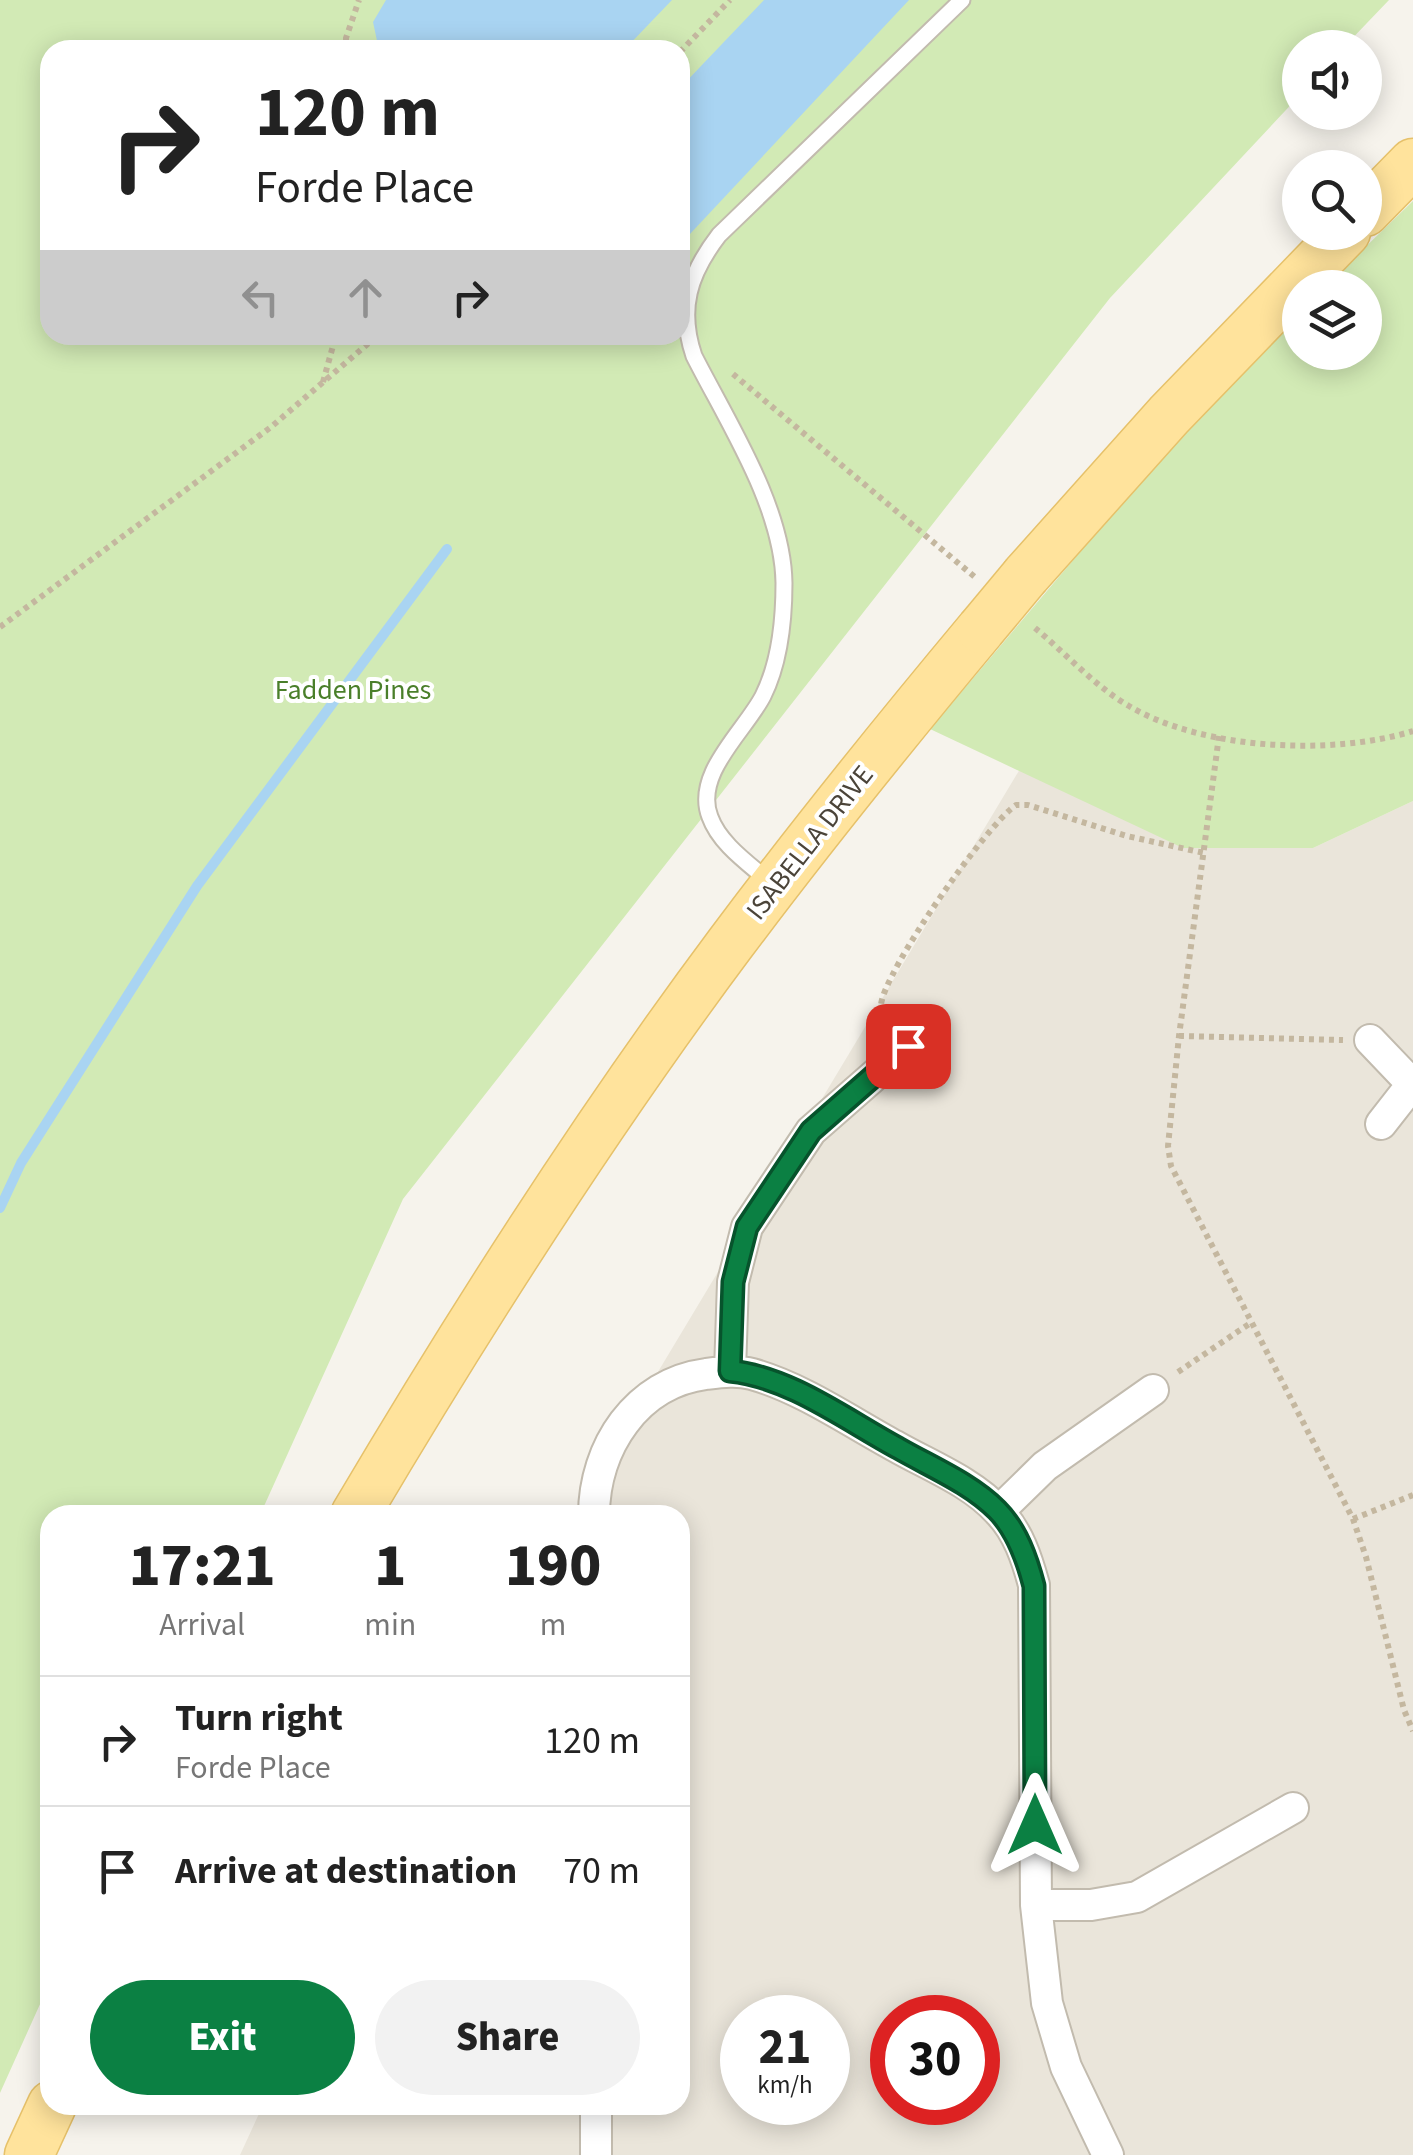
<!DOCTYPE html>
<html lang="en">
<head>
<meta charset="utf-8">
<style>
  :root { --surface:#fff; --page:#f2f2f2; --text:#222; --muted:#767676; --line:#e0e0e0; --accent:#0b8043 }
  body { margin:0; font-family:"Source Sans 3",sans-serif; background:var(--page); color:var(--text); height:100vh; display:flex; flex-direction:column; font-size:38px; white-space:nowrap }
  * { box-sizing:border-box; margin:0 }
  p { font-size:32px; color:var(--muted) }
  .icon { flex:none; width:55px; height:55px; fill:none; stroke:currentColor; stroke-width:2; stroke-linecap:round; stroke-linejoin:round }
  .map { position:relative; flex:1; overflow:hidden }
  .side { position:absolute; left:40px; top:1505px; width:650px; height:610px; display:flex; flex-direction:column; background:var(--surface); border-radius:30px; box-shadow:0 5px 25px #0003 }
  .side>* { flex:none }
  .banner { position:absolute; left:40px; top:40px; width:650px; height:305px; border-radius:30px; box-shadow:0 5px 25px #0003; background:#fff; color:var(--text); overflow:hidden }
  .tools { position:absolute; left:1282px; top:30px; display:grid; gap:20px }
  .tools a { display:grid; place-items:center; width:100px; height:100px; border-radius:50%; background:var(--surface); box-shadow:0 5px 25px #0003; font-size:50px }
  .speed { position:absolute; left:720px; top:1995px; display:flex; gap:20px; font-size:50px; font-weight:700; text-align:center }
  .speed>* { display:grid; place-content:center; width:130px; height:130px; border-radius:50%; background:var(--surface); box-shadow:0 5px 25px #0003; line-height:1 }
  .speed small { font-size:25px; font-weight:400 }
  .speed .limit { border:15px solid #d22; background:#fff; color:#111 }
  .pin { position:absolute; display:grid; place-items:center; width:85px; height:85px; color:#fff; margin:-42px; border-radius:20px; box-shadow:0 5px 15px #0006 }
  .me { position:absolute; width:110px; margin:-55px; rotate:0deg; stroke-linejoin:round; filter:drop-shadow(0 0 8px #0008) }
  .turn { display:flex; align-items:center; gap:35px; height:210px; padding:0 50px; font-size:45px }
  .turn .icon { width:130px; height:130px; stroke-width:2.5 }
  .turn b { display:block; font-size:70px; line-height:85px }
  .lanes { display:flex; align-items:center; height:95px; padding:0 50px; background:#0003; justify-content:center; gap:50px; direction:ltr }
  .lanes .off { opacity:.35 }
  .eta { display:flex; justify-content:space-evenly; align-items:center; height:170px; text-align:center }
  .eta b { font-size:60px; font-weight:800; line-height:70px }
  .action { display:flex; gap:20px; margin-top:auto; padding:20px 50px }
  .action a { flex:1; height:115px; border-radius:60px; background:var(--accent); color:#fff; font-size:40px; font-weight:800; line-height:115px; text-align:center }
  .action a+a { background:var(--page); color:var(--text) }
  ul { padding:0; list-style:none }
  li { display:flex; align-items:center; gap:30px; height:130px; padding:0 50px; border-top:2px solid var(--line) }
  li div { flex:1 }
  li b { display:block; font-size:38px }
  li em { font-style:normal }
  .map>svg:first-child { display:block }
  .residential { fill:#eae5da; fill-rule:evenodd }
  .green { fill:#d2eab5; fill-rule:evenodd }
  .water { fill:#a9d4f2 }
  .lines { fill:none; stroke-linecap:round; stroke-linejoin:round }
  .stream { stroke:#a9d4f2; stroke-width:10 }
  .service-casing { stroke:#c2bbae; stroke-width:19 }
  .minor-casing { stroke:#c2bbae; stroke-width:34 }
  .primary-casing { stroke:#e6c16a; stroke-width:51 }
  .path { stroke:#c4b79f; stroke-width:6; stroke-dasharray:5 5; stroke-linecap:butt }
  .service { stroke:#fff; stroke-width:15 }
  .minor { stroke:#fff; stroke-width:30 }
  .primary { stroke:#ffe39c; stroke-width:48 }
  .primary-bridge-casing { stroke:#e6c16a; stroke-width:51; stroke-linecap:butt }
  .primary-bridge { stroke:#ffe39c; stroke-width:48 }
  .route-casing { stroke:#07532c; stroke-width:25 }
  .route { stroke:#0b8043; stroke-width:18 }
  .labels { text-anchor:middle; stroke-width:8; stroke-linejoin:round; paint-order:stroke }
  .park-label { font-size:28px; fill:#4a7f2a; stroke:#fff }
  .street-label { font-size:28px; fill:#4b4439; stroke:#fff }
</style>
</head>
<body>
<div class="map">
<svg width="1413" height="2155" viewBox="0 0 1413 2155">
  <rect width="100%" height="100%" fill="#f6f3ec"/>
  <path class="residential" d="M1020,769L1313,848L1413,801V2155H240L263,2105H680V1515H572ZM742,2018H828V2102H742ZM892,2018H978V2102H892Z"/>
  <path class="green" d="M0,0H1389L1344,47L1300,48V95L1110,298L403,1199L260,1515H50V1982L0,2093ZM50,50H680V335H50Z
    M1413,201V801L1313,848H1183L930,729L1175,440L1300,312V352H1365V288L1324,287Z"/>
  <path class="water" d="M386,0H672L624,50H379L373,22Z
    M764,0H909L689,235L680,232V88Z"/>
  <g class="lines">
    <path class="stream" d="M0,1208L21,1163L197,886L447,549"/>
    <g class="service-casing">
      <path id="service" d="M772,884C751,865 720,845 710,817C693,774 745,731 763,696C780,662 784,620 784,583C783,507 728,423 694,356C678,309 689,274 719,235L962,0"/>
    </g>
    <g class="minor-casing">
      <path id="minor" d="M1370,1040L1411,1083
        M1381,1124L1413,1083
        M730,1371L733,1282L747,1227L811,1131L908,1046
        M999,1511L1045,1466L1153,1390
        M594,1515C594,1447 637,1383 706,1374C722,1372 737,1370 752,1374C802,1388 849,1421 895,1446C928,1465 972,1482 998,1511C1018,1531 1027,1559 1034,1585L1036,1905L1047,2003L1066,2067L1108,2155
        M1036,1905H1091L1137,1897L1293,1808
        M596,2105V2155"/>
    </g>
    <g class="primary-casing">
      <path id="primary" d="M1365,212L1413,163
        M1026,575L1169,415L1346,232
        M355,1515C471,1319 594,1126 730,944C811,836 895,732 981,629
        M29,2155L52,2105"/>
    </g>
    <path class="path" d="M346,50V38L359,0
      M680,52L730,0
      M733,374L976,578
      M323,382L336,335
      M0,627L271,427L378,335
      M1035,628C1064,652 1097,688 1129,706C1203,750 1332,756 1413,731
      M1219,736L1179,1036L1168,1146L1171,1166L1353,1519L1366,1557L1404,1710L1413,1731
      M890,1021L881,1005C884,971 987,824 1016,805H1028L1127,836L1204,853
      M1179,1036L1343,1040
      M1178,1372L1252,1322
      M1353,1519L1413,1495"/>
    <use href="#service" class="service"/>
    <use href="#minor" class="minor"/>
    <use href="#primary" class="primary"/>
    <g class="primary-bridge-casing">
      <path id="primary-bridge" d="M981,629L1026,575"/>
    </g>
    <use href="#primary-bridge" class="primary-bridge"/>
  </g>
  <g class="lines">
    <g class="route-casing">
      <path id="route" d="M908,1046L811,1131L747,1227L733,1282L730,1371C790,1377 846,1420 898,1448C931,1467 970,1483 997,1510C1017,1530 1027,1559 1034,1586L1035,1825"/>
    </g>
    <use href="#route" class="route"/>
  </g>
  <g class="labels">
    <g class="park-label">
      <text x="353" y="699">Fadden Pines</text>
    </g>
    <g class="street-label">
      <text transform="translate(809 842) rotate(-52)" y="10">ISABELLA DRIVE</text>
    </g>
  </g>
</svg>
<div class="tools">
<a><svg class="icon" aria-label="sound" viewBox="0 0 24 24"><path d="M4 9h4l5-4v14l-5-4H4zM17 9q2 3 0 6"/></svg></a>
<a><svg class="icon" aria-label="search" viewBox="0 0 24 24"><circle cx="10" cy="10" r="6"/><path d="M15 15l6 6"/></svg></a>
<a><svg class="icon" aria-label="layers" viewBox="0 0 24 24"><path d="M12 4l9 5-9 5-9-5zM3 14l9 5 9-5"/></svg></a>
</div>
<div class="speed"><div>21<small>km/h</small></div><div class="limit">30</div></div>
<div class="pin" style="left:908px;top:1046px;background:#d93025"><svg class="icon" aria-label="arrive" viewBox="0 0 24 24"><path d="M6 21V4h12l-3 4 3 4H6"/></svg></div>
<svg class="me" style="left:1035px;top:1825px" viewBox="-20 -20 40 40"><path d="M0-17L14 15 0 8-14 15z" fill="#0b8043" stroke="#fff" stroke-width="4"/></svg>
<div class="banner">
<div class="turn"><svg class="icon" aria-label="right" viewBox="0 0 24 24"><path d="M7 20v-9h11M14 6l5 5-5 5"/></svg><div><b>120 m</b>Forde Place</div></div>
<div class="lanes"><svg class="icon off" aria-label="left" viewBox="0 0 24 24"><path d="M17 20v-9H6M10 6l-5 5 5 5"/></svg><svg class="icon off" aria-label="ahead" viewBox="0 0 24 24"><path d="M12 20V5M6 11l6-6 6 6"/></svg><svg class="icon" aria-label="right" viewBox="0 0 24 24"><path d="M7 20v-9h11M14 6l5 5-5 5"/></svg></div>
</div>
<section class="side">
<div class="eta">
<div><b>17:21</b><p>Arrival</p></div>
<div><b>1</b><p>min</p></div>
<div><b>190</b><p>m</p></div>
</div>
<ul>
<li><svg class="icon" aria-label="right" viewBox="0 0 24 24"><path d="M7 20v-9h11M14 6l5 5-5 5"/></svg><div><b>Turn right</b><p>Forde Place</p></div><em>120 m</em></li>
<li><svg class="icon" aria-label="arrive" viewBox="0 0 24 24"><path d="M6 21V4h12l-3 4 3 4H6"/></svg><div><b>Arrive at destination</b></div><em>70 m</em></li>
</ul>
<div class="action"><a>Exit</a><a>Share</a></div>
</section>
</div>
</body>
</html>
